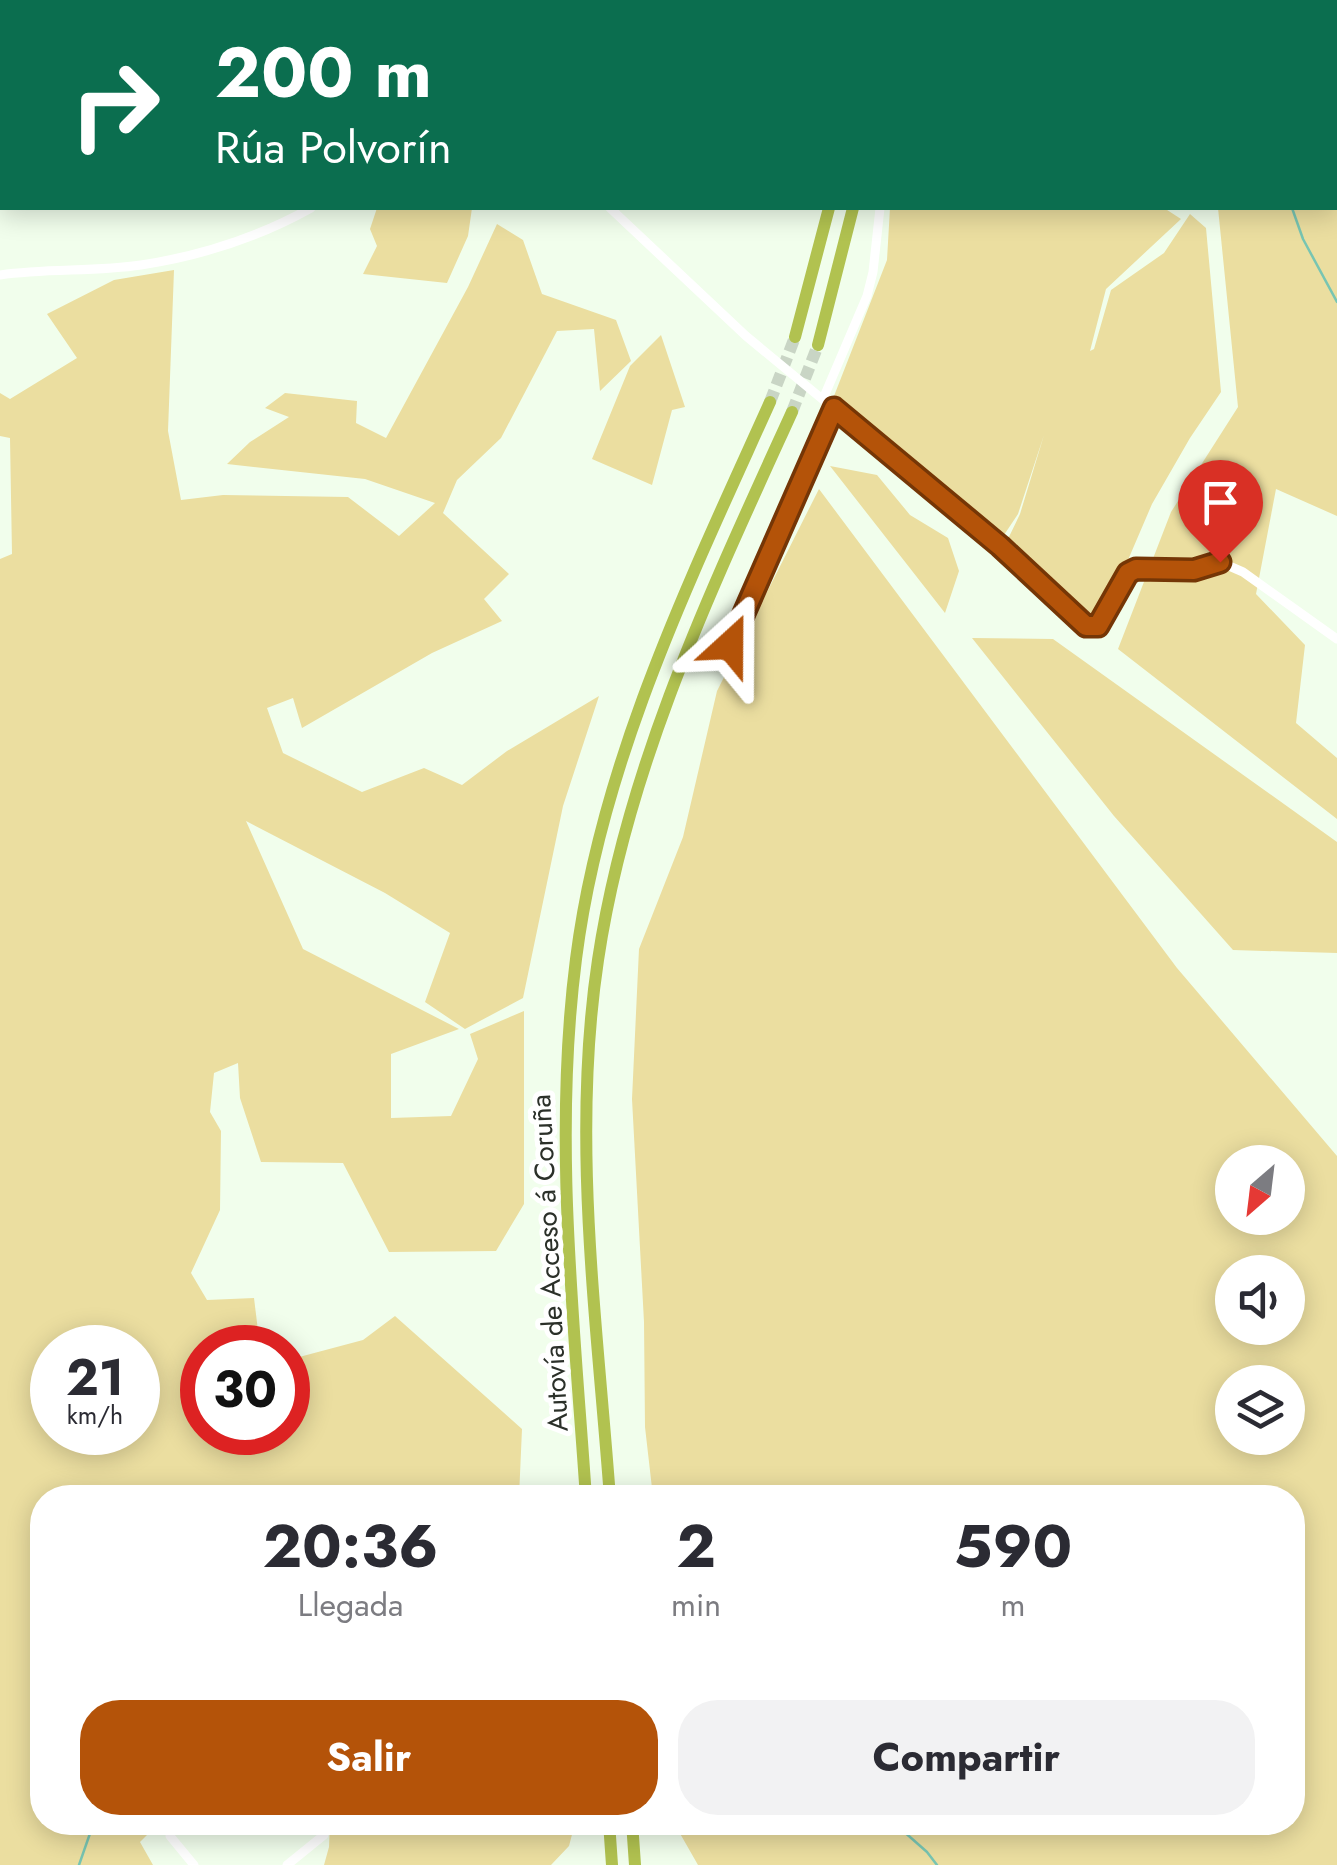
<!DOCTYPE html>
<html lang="es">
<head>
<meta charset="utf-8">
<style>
  :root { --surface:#fff; --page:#f2f2f3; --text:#2b2b33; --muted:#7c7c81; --accent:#b45309 }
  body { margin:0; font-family:Jost,sans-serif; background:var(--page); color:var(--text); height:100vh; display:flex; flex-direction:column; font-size:38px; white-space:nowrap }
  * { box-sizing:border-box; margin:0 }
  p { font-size:32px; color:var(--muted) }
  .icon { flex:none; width:55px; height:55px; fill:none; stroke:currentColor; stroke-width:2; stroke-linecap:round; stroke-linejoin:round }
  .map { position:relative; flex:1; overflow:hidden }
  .side { position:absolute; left:30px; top:1485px; width:1275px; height:350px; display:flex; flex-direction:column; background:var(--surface); border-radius:40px; box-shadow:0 5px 25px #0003 }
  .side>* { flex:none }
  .banner { position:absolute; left:0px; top:0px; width:1338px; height:210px; box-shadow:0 5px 25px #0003; background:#0b6e4f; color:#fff; overflow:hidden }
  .needle { width:65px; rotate:208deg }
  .fabs { position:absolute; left:1215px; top:1145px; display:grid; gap:20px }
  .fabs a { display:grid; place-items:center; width:90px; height:90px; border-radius:50%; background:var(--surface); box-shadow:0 5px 25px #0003; font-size:50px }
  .speed { position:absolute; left:30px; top:1325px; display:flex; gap:20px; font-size:50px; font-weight:700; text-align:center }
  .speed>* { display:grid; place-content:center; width:130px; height:130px; border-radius:50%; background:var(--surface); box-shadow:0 5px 25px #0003; line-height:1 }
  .speed small { font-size:25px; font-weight:400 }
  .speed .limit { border:15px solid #d22; background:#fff; color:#111 }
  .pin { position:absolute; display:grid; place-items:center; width:85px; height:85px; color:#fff; margin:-102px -42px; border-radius:50% 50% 50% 0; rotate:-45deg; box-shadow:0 0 10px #0007 }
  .pin .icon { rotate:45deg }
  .me { position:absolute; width:110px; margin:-55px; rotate:24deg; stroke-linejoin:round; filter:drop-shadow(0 0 8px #0008) }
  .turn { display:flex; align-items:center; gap:35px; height:210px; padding:0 50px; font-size:45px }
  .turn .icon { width:130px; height:130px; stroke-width:2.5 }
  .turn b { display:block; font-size:70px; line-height:85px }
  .eta { display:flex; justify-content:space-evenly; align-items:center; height:170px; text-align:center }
  .eta b { font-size:60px; font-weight:700; line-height:70px }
  .action { display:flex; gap:20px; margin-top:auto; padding:20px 50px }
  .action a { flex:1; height:115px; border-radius:40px; background:var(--accent); color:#fff; font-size:40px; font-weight:700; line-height:115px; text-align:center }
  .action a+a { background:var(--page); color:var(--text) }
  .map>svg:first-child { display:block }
  .green { fill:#ebdea0; fill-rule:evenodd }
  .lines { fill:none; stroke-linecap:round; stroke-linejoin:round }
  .stream { stroke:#78c5b2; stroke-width:2.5 }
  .highway-tunnel { stroke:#c9d5c5; stroke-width:12; stroke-dasharray:12 6; stroke-linecap:butt }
  .minor { stroke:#fff; stroke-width:9 }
  .highway { stroke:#b1c250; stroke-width:12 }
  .route-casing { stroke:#753606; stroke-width:25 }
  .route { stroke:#b45309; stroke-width:18 }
  .labels { text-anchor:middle; stroke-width:10; stroke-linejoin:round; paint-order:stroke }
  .street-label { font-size:28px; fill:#2b3029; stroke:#fff }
</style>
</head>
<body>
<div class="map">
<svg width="1337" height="1865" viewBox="0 0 1337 1865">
  <rect width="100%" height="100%" fill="#f1feec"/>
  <path class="green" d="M1200,0H1337V516L1276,489L1256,594L1305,645L1296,723L1337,758V819L1118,649L1171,512L1238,407L1218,208H1335V2Z
    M377,208H472L468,236L447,283L363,274L377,246L370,229Z
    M890,208H1164L1181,219L1106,289L1090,351L1094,349L1111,290L1164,253L1190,214L1206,228L1221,392L1190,438L1152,504L1125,567L1093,615L1006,543L1020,514L1044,435L1018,514L1002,538L928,479L834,396L887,260Z
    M497,224L523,240L542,294L616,320L631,361L600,391L594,329L557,331L501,438L457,480L443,513L509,574L484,599L502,621L432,653L302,728L293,698L267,708L283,753L362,792L424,768L462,785L507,751L599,696L563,806L523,998L465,1029L425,1002L450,933L385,893L246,821L303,949L459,1029L391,1054V1118L451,1116L478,1059L470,1034L524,1011V1204L496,1251L389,1252L343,1163L261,1162L240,1098L238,1063L214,1073L210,1112L221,1131L220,1210L191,1273L207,1300L254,1298L260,1347L202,1348V1432H288V1360L363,1340L395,1316L522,1429L519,1497L42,1498V1822L159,1823L140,1842L153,1865H0V559L12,554L10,438L0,436V393L10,399L77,358L47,314L114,280L174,270L168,431L181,500L223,495L348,497L399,536L435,503L365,479L227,464L250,442L289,417L265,408L285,393L357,401L356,423L386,438L468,287ZM52,1348H138V1432H52Z
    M661,335L685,407L672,410L652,485L592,459L630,366Z
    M830,466L877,475L910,515L948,538L959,571L945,613Z
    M819,489L1177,968L1337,1156V1865H698L674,1823L1292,1822V1498L653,1497L645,1427L644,1322L632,1099L639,949L683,837L717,691ZM1232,1162H1288V1218H1232ZM1232,1272H1288V1328H1232ZM1232,1382H1288V1438H1232Z
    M972,638L1053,639L1337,842V953L1233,950L1114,816Z
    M330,1823V1822L575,1823L569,1846L551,1865H324L329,1847Z"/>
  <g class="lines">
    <path class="stream" d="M1206,0L1207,2
      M1292,208L1303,239L1337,302
      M893,1822L927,1852L937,1865
      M79,1865L94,1822"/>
    <path class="highway-tunnel" d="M770,402L795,337
      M792,412L818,345"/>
    <path class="minor" d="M375,0L378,2
      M918,2V0
      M610,208L746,336L1000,546L1086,626H1098L1128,573L1136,569L1194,570L1220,562L1243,572L1337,639
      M0,275C47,268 95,272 141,265C200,256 259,237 311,208
      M823,399L867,296L873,272L880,208
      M730,645L834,408
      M170,1836L194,1865
      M287,1865L324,1835L325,1822"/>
    <path class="highway" d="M857,2V0
      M880,2L881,0
      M795,337L829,208
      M818,345L853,208
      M586,1498C574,1319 553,1138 576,959C601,762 689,582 770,402
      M610,1498C597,1320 571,1138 598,960C627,766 711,590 792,412
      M609,1822L612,1865
      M632,1822L635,1865"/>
  </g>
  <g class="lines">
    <g class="route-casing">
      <path id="route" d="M730,645L834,408L1000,546L1086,626H1098L1128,573L1136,569L1194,570L1220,562"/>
    </g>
    <use href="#route" class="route"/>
  </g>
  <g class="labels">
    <g class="street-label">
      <text transform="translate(549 1263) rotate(-93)" y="10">Autovía de Acceso á Coruña</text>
    </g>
  </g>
</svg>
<div class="fabs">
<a><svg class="needle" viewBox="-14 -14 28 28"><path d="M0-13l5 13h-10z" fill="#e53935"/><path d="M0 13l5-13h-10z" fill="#7c7c81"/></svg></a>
<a><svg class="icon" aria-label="sound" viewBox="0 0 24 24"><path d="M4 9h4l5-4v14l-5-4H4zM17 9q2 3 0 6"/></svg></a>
<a><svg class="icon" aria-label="layers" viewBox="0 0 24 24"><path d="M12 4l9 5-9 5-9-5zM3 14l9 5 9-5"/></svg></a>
</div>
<div class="speed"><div>21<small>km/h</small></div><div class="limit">30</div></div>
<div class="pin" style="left:1220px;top:562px;background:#d93025"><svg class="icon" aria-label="arrive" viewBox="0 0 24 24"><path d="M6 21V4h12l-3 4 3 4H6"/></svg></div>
<svg class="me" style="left:730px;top:645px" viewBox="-20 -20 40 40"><path d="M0-17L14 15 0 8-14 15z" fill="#b45309" stroke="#fff" stroke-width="4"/></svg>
<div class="banner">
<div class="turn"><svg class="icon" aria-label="right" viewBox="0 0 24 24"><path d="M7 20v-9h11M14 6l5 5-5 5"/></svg><div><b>200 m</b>Rúa Polvorín</div></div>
</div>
<section class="side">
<div class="eta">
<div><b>20:36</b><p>Llegada</p></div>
<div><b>2</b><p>min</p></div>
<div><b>590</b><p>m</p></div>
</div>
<div class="action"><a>Salir</a><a>Compartir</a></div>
</section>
</div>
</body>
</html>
